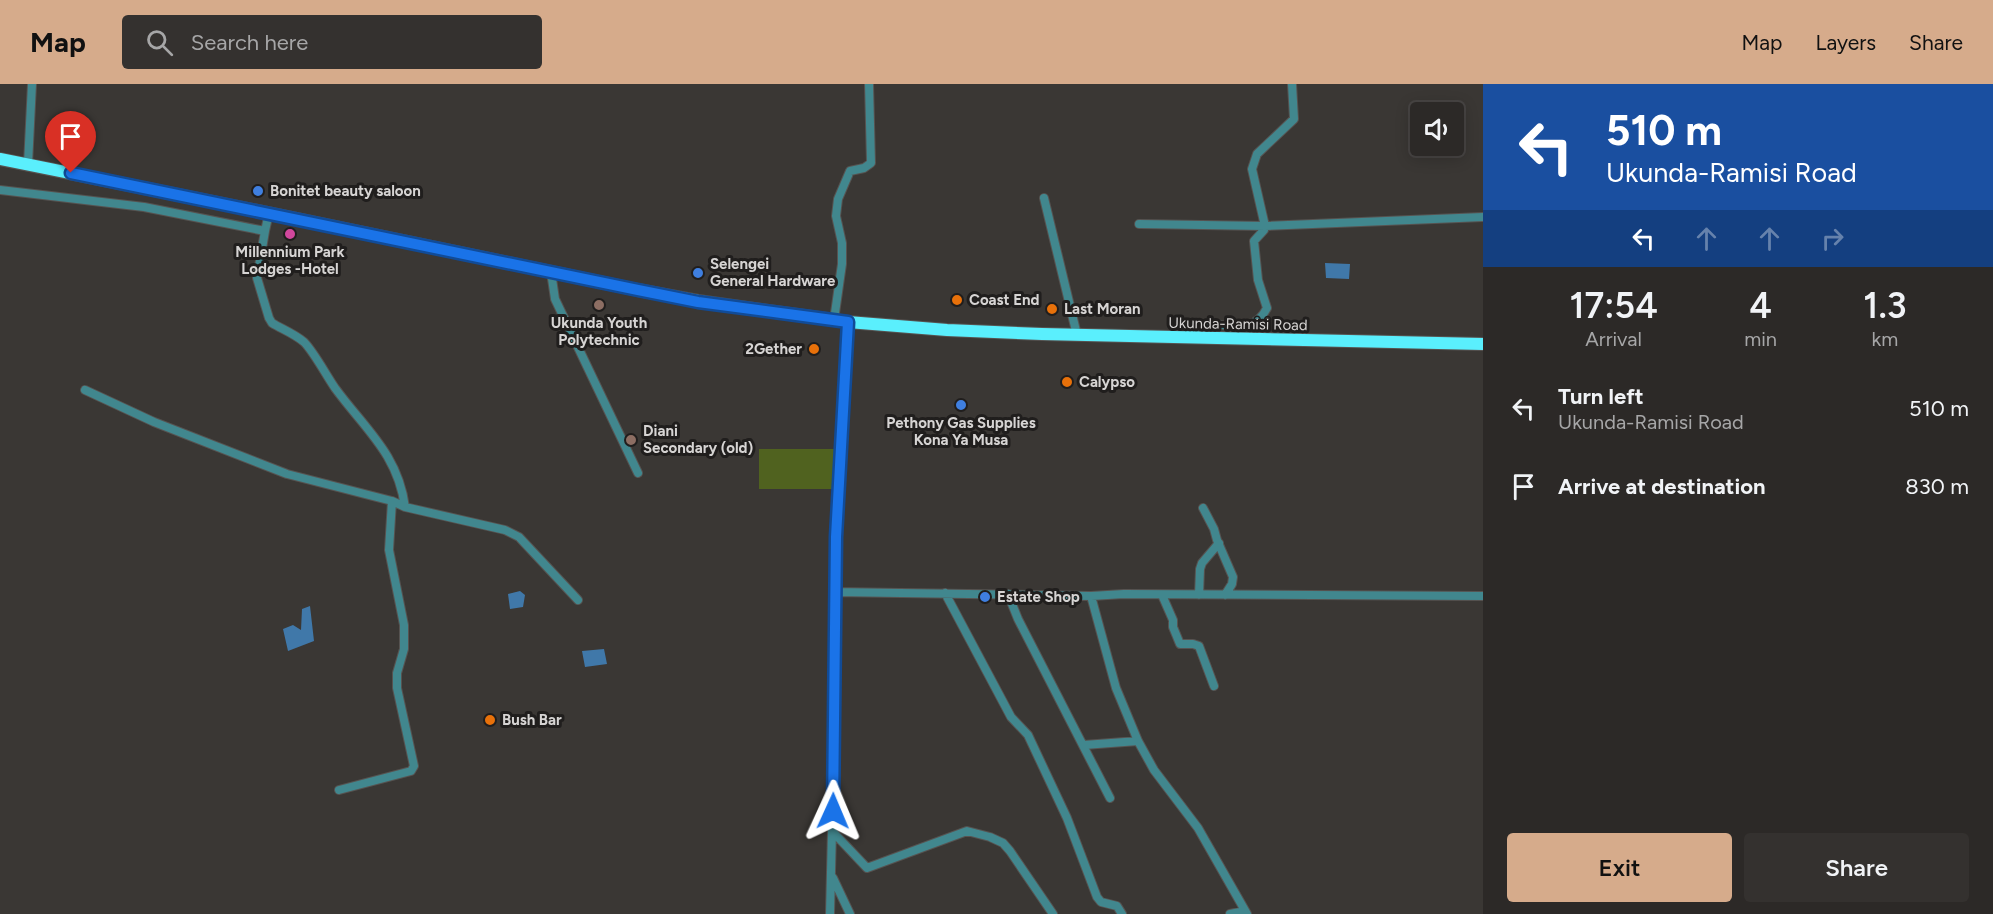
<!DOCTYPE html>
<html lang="en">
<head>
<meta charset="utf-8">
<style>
  :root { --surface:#2c2927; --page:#34312f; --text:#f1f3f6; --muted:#a6a6a7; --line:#484544; --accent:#d6ab8b }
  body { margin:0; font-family:Figtree,sans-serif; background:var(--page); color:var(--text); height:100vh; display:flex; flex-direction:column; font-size:22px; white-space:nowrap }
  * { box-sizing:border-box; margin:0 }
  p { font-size:20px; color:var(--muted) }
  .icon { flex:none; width:33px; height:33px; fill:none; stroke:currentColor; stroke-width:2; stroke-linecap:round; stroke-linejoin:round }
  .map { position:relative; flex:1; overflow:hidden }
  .panel { display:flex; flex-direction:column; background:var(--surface); width:510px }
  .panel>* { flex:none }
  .banner { background:#1a4fa0; color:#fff; overflow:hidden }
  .controls { position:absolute; left:1410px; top:18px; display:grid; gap:12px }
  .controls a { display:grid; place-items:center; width:54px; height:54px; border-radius:6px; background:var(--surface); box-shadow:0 3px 15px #0003,0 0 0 2px var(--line); font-size:30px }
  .pin { position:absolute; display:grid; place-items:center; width:51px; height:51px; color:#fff; margin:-62px -26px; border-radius:50% 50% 50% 0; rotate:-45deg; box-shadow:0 0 6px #0007 }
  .pin .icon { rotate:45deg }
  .me { position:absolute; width:66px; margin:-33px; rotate:1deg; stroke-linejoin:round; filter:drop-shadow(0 0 4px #0008) }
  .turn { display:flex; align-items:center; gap:21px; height:126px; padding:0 24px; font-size:27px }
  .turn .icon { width:78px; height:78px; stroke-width:2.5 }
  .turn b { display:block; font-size:42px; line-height:51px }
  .lanes { display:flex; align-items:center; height:57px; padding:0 24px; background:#0003; justify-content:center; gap:30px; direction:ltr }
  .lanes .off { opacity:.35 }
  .eta { display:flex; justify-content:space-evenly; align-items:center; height:102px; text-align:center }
  .eta b { font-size:36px; font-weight:600; line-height:42px }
  .primary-button { display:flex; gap:12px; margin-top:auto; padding:12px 24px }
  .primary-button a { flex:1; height:69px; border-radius:6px; background:var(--accent); color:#111; font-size:24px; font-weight:600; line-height:69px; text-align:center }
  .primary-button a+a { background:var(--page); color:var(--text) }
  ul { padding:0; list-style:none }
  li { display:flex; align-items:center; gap:18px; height:78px; padding:0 24px }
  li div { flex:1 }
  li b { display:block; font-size:22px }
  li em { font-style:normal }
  header { display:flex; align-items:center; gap:36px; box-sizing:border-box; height:84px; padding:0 30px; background:var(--accent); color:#111 }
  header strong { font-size:28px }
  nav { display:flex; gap:33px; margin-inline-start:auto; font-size:21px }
  .search { width:420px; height:54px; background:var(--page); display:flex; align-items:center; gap:15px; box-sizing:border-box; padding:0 21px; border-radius:6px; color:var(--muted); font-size:22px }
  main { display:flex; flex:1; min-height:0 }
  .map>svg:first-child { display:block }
  .green { fill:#50621f }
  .water { fill:#4078a9 }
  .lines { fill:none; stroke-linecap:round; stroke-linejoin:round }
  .minor-casing { stroke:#565351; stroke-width:10 }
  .highway-casing { stroke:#565351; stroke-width:14 }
  .minor { stroke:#41878e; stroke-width:8 }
  .highway { stroke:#5aeffd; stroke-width:12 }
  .route-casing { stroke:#114b97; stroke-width:15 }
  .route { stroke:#1a73e8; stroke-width:10 }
  .shop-dot { fill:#3f7fe0; stroke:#201e1d; stroke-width:2 }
  .hotel-dot { fill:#d1479c; stroke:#201e1d; stroke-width:2 }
  .food-dot { fill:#e8710a; stroke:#201e1d; stroke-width:2 }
  .education-dot { fill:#8d6e63; stroke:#201e1d; stroke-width:2 }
  .labels { text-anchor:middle; stroke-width:6; stroke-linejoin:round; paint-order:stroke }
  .poi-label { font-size:15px; font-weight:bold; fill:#d6d4d3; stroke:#201e1d; text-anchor:start }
  .street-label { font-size:15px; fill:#d6d4d3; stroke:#201e1d }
</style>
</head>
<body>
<header>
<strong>Map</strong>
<div class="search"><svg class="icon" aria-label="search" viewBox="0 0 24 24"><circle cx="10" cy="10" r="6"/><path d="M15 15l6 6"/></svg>Search here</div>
<nav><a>Map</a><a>Layers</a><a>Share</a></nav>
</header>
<main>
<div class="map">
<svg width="1483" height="830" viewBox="0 0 1483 830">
  <rect width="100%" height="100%" fill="#3a3734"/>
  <path class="green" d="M759,365H838V405H759Z"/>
  <path class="water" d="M1325,179L1350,180L1349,195L1326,194Z
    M520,507L525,511L523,523L510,525L508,510Z
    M310,522L314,557L288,567L283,545L293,541L301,546L302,525Z
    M604,565L607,580L585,583L582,567Z"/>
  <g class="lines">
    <g class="minor-casing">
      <path id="minor" d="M28,80L32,0
        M0,106L144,123L265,147L269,129
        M1044,114L1077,251
        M1139,140L1265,142L1483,133
        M265,147L257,194L269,234L272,239C282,245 295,250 304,258C314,268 326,291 335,304C365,345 398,370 405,423
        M551,188L555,215L638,389
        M834,236L842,180V159L836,132L838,115L850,87L864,84L871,79L869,0
        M1183,253C1189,249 1196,243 1204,241C1229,238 1253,252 1267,224L1258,196L1254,157L1264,146L1265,142L1252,85L1257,70L1294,35L1292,0
        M85,306L154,338L287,390L392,417L405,423L505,446L519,453L578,516
        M1203,424L1214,445L1217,456L1233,493L1232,500L1225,511
        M834,508L1091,512L1124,510L1483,512
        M945,509L1011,633L1028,651L1067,734L1097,813L1101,818L1117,822L1122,830
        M1008,510L1018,535L1110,714
        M1162,511L1173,536V543L1180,560H1193L1199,562L1214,602
        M1199,511L1200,485L1202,479L1219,459
        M1091,512L1116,604L1138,657L1154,686L1198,744L1247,830
        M1084,661L1138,657
        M339,706L411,687L414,682L397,604V589L404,565V541L389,466L392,417
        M833,748L867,784L967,747L990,753L1003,759L1010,767L1053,830
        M833,794L850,830
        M830,830L835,620L836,453L848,238
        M1230,830L1245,827"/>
    </g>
    <g class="highway-casing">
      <path id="highway" d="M0,75L288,133L638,206L698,217L848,238L947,246L1042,250L1483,260"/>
    </g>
    <use href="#minor" class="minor"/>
    <use href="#highway" class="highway"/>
  </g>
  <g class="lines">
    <g class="route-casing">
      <path id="route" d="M71,89L638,206L698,218L848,238L836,453L833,727"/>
    </g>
    <use href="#route" class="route"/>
  </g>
  <g class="shop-dot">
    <circle cx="258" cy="107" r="6"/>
    <circle cx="698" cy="189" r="6"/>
    <circle cx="961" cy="321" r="6"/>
    <circle cx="985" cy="513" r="6"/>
  </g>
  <circle class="hotel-dot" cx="290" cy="150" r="6"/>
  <g class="food-dot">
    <circle cx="957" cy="216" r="6"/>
    <circle cx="1052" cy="225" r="6"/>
    <circle cx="814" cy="265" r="6"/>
    <circle cx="1067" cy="298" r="6"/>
    <circle cx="490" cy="636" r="6"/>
  </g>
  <g class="education-dot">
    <circle cx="599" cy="221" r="6"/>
    <circle cx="631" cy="356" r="6"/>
  </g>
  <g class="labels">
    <g class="poi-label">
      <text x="270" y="112">Bonitet beauty saloon</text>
      <text x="290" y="173" text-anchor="middle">Millennium Park<tspan x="290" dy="17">Lodges -Hotel</tspan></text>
      <text x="710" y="185">Selengei<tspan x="710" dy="17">General Hardware</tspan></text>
      <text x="969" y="221">Coast End</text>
      <text x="1064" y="230">Last Moran</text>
      <text x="599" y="244" text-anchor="middle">Ukunda Youth<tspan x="599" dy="17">Polytechnic</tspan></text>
      <text x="802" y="270" text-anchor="end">2Gether</text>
      <text x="1079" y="303">Calypso</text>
      <text x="961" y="344" text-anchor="middle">Pethony Gas Supplies<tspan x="961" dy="17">Kona Ya Musa</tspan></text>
      <text x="643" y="352">Diani<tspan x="643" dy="17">Secondary (old)</tspan></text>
      <text x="997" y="518">Estate Shop</text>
      <text x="502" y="641">Bush Bar</text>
    </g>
    <g class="street-label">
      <text transform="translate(1238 240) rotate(1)" y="5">Ukunda-Ramisi Road</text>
    </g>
  </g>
</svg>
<div class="controls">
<a><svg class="icon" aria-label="sound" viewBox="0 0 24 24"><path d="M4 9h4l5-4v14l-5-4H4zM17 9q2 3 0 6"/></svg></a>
</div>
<div class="pin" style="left:71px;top:89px;background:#d93025"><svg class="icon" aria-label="arrive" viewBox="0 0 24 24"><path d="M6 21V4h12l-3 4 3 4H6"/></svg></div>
<svg class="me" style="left:833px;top:727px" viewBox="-20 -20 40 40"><path d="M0-17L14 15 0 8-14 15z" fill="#1a73e8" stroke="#fff" stroke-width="4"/></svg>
</div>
<section class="panel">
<div class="banner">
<div class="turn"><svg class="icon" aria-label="left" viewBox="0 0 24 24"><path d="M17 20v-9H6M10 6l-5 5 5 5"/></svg><div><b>510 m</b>Ukunda-Ramisi Road</div></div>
<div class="lanes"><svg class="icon" aria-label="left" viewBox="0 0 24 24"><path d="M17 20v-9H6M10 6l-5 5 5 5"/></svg><svg class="icon off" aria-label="ahead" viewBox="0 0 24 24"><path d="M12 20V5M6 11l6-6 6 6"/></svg><svg class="icon off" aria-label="ahead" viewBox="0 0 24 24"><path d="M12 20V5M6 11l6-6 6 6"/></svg><svg class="icon off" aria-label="right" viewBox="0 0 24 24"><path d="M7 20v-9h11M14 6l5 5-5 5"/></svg></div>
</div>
<div class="eta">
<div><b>17:54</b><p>Arrival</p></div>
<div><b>4</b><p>min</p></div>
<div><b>1.3</b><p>km</p></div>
</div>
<ul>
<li><svg class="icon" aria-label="left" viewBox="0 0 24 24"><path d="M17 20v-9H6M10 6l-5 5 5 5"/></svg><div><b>Turn left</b><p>Ukunda-Ramisi Road</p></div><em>510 m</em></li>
<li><svg class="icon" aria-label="arrive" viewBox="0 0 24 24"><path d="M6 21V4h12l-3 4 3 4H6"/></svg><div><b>Arrive at destination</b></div><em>830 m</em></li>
</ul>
<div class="primary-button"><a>Exit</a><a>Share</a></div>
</section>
</main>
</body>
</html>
